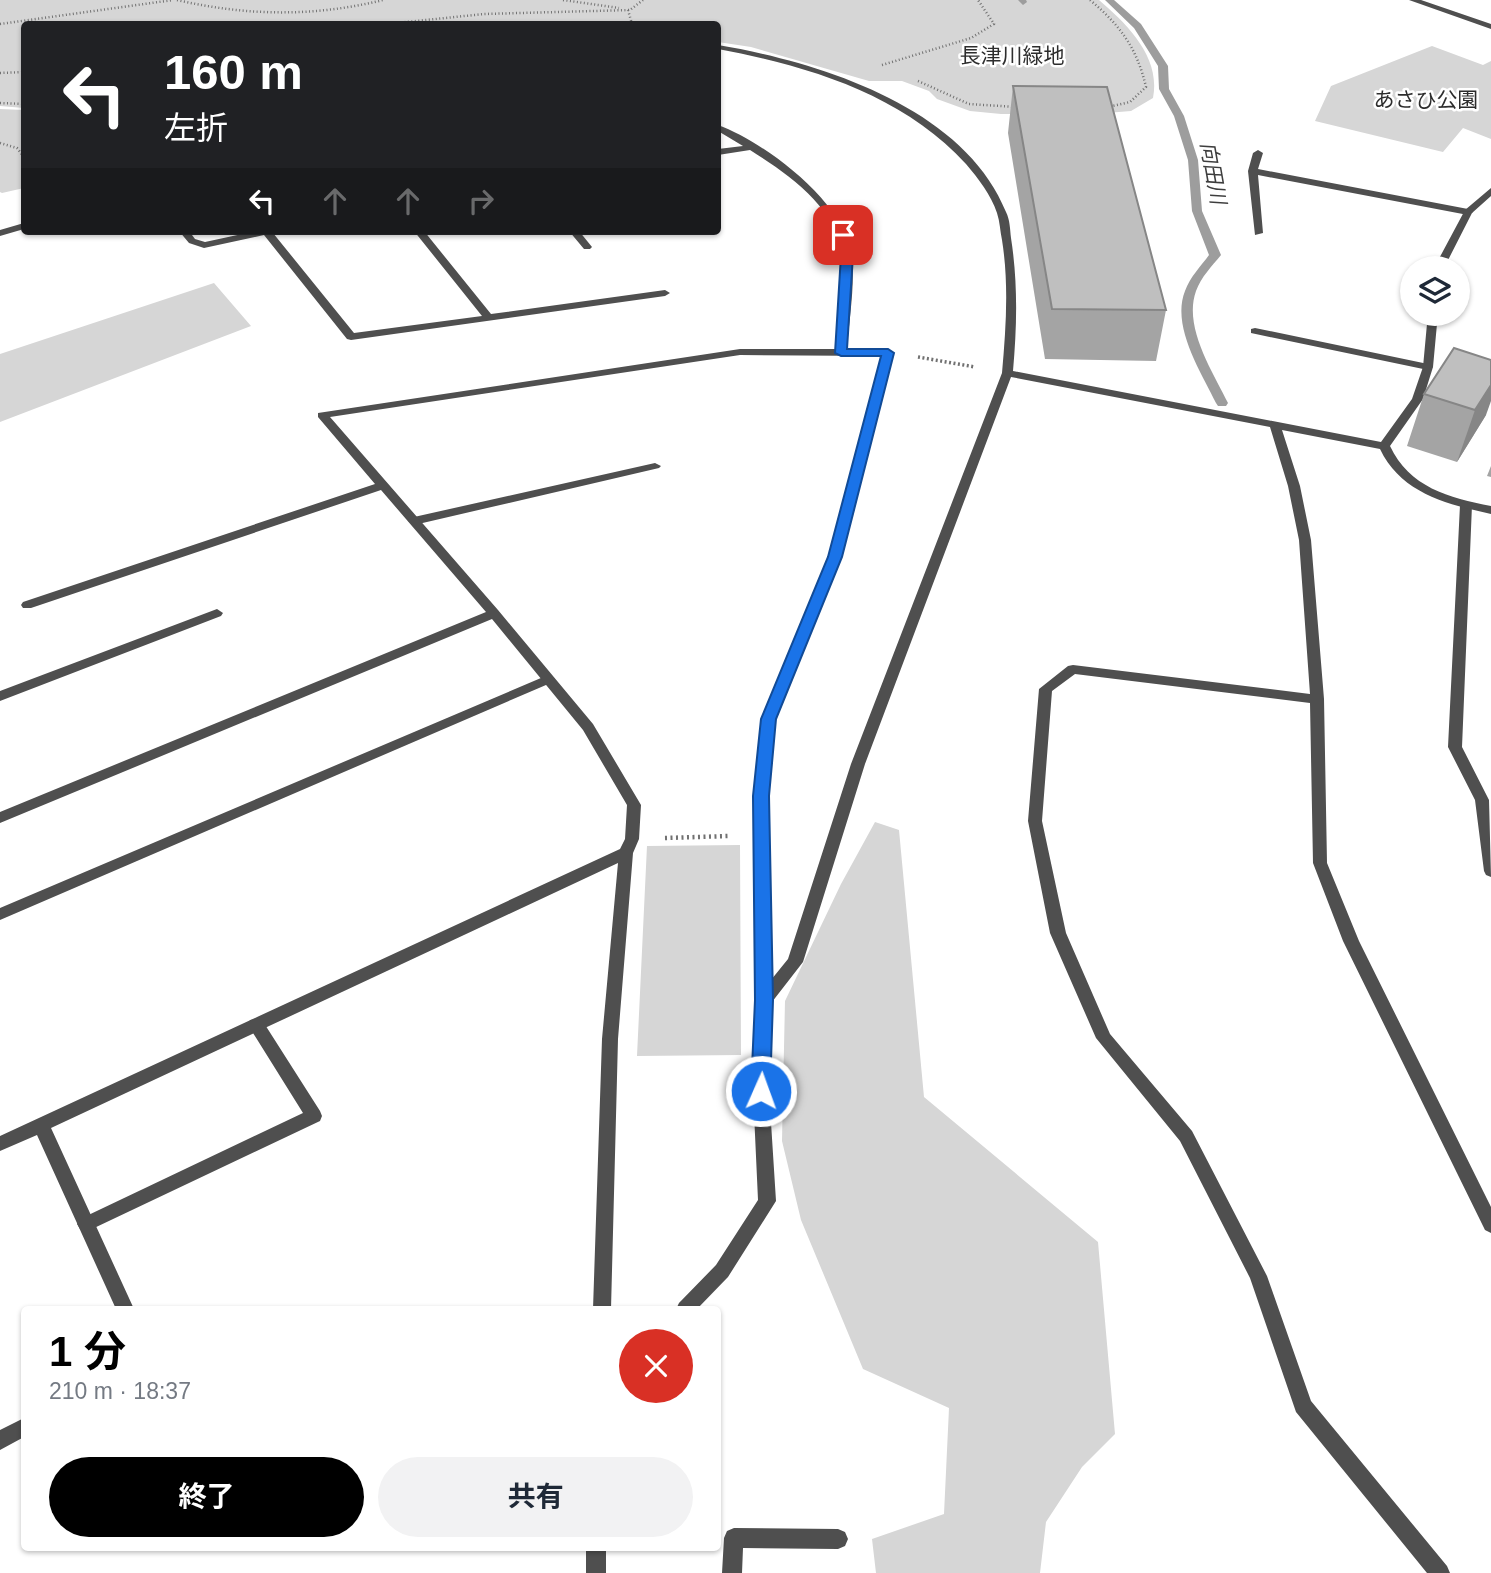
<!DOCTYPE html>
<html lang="ja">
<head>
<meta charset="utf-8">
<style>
  :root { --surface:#fff; --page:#f2f2f3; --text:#1f2937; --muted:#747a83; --accent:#000 }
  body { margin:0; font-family:Arial,"Noto Sans JP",sans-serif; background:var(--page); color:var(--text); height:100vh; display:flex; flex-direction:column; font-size:26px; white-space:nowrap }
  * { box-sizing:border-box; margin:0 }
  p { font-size:23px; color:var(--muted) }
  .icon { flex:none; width:38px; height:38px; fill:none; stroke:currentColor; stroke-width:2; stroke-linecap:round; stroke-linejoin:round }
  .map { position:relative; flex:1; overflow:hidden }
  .drawer { position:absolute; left:21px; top:1306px; width:700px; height:245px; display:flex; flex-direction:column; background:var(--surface); border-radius:7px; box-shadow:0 2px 5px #0004 }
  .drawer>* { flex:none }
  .top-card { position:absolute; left:21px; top:21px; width:700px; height:214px; border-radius:7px; box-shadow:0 2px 5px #0004; background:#202124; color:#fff; overflow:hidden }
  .fabs { position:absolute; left:1400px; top:256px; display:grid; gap:14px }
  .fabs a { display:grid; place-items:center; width:70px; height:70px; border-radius:50%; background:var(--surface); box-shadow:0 2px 5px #0004; font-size:35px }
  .pin { position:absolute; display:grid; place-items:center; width:60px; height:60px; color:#fff; margin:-30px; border-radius:14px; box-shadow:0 4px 10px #0006 }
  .me { position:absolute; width:77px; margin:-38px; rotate:2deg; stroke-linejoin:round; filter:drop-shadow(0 0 5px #0008) }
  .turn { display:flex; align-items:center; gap:24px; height:147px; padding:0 28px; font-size:32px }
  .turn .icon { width:91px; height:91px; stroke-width:2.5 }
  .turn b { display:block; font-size:49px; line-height:60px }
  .lanes { display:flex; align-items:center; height:66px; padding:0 28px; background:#0003; justify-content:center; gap:35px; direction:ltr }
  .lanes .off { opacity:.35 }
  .round { display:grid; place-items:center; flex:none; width:74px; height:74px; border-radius:37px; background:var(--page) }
  .headline { display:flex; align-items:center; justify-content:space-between; height:119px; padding:0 28px }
  h1 { font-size:42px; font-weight:700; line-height:52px; color:var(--accent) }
  .action { display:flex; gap:14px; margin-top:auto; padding:14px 28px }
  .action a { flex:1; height:80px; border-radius:42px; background:var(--accent); color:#fff; font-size:28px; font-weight:700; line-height:80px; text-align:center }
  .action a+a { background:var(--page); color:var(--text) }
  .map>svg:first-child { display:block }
  .green { fill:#d6d6d6 }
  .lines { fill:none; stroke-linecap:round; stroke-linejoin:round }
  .stream { fill:#9d9d9d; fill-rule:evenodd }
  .path-far2 { stroke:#717171; stroke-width:2.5; stroke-dasharray:1 2.5; stroke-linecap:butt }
  .path-far1 { stroke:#717171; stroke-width:3.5; stroke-dasharray:2 2.5; stroke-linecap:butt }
  .path { stroke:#717171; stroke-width:4.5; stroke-dasharray:2 3.5; stroke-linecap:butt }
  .lane { fill:#4f4f4f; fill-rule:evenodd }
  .street { fill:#4f4f4f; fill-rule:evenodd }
  .wall { fill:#a4a4a4 }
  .shaded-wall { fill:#868686 }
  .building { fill:#bfbfbf; stroke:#868686; stroke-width:2 }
  .route { fill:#1a73e8; stroke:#114b97; stroke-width:2 }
  .labels { text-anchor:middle; stroke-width:5; stroke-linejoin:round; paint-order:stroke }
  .far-park-label { font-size:21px; fill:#2d2d2d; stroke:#fff }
  .far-water-label { font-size:21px; font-style:italic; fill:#3e3e3e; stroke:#fff }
</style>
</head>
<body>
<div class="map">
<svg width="1491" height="1573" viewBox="0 0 1491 1573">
  <rect width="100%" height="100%" fill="#fff"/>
  <path class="green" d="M0,0H1099C1127,24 1161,57 1153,98L1131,111L1094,114H1001L970,111L937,99L929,91L902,81H869L751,47L718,42V24H24V108L0,106Z
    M1432,46L1483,65L1491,61V139L1463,128L1443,152L1315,121L1331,86Z
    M0,109L24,110V188L2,193L0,192Z
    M214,283L251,326L0,422V354Z
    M875,822L899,830L924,1097L1098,1242L1115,1434L1082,1467L1046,1522L1040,1573H876L872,1539L944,1514L949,1408L863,1369L801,1220L782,1141L785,1001L841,884Z
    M740,845L741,1055L637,1056L647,846Z"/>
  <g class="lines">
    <path class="stream" d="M1018,0H1026L1027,2L1023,5Z
      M1105,0H1114L1141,24L1168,66L1169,89L1184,116L1198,160L1202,211L1221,255C1212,266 1201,277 1196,291C1183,327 1213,372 1228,403L1226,406H1218L1216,403C1201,372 1171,326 1185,291C1190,277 1201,266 1209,255L1192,211L1188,160L1174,116L1159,89L1158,66L1134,28Z"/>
    <path class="path-far2" d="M177,0C247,16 314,17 383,0
      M563,0L619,8
      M1090,0C1120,25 1137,48 1146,87L1130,102L1108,107
      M628,10L632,24
      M0,24L173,0
      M387,24L484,14L630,10L643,0
      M882,65L971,38L994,24L978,0
      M0,73L24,72
      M918,81L969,104L1016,107
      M0,103L24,104
      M0,143L17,148L24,157"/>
    <path class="path-far1" d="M918,357L975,367"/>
    <path class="path" d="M665,838L729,836"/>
    <path class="lane" d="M1409,0H1421L1491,24V29Z
      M1258,150L1263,153L1258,169L1468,209L1473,212L1468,215L1258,175L1263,233L1255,235L1248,171L1253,153Z
      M1255,328L1428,364L1433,367L1428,370L1251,333V329Z
      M655,463L661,466L659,468L414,525L408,521L414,517Z
      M1466,501L1472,505L1462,747L1489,800L1491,877L1486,875L1484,871L1475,800L1448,747L1460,505Z
      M217,609L223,613L221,616L0,701V691Z
      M548,675L555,679L553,682L0,920V908Z
      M256,1019L262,1020L320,1111L322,1116L320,1121L92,1229L86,1232L80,1229L77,1224L80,1219L303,1113L248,1025L250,1020Z
      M734,1528L838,1529L845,1532L848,1539L845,1546L838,1549L743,1548L742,1573H722L724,1538L727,1531Z"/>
    <path class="street" d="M718,45C819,62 964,107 1006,212C1010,220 1010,229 1011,238C1018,283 1017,326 1013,371L1381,442L1412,399L1423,367L1428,313H1438L1433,367L1423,399L1390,446C1409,487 1449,498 1491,506V514C1446,504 1401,493 1380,449L1282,430L1300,486L1311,540L1324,699L1327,863L1359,941L1491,1207V1233L1485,1230L1343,941L1313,863L1310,703L1075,674L1052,691L1042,821L1066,933L1110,1034L1192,1131L1267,1276L1311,1401L1447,1566L1450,1573H1427L1296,1412L1250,1278L1180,1141L1096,1038L1050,933L1028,821L1039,689L1068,666L1073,665L1310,694L1299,540L1288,486L1270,427L1011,377L865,764L803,962L772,1002L769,1091L776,1201L728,1277L697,1309H676L679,1303L716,1265L758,1200L753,1091L756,1000L754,796L762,719L829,557L882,356L740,355L330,417L498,610L593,724L641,805L639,839L633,853L618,1039L611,1309H593L602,1039L618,863L51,1128L134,1309H116L37,1135L0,1151V1136L620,849L625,839L627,805L583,730L492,619L0,823V812L486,612L381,490L31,608H23L21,605L23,602L375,484L318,417V413L740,349H836C838,319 845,288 842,257C838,208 788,174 750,150L718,155V149L743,146L718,131V125C765,142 847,204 852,257C855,287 849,319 847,350H888L893,353L841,557L776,719L768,796L771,980L788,959L851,764L1002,373C1006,328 1009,284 1002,240C1000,231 1000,222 997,213C991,195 978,178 966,164C902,94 808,66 718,49Z
      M1491,188V196L1472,213L1444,268H1434L1465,210Z
      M24,223V229L0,236V230Z
      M179,231H189L195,239L205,242L256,231H275L273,233L354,333L482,316L414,231H424L491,314L665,290L670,293L665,296L351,340L347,339L264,235L204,248L189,243Z
      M569,231H579L592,247L590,249H584Z
      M24,1418V1437L0,1450V1430Z
      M586,1547H606V1573H586Z"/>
  </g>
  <path class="wall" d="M1013,86L1166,310L1156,361L1045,359L1008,133Z
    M1454,348L1486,415L1457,462L1407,446L1424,394Z
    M1491,466V477L1487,476Z"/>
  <path class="shaded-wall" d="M1491,385V401L1486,415L1457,462L1475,410Z"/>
  <path class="building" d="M1013,86L1107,87L1166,310L1052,309Z
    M1454,348L1491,360V385L1475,410L1424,394Z"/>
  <path class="route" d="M843,232L849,235L853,255L847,349H888L894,353L842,557L776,719L769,796L773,1000L770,1091L767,1096L761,1098L754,1096L751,1091L755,1000L753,796L761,719L828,557L881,356H841L835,353L841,255L837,235Z"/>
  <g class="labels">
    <g class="far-park-label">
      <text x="1012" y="63">長津川緑地</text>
      <text x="1426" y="107">あさひ公園</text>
    </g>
    <g class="far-water-label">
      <text transform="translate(1213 173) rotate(80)" y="7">向田川</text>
    </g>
  </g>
</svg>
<div class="fabs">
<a><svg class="icon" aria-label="layers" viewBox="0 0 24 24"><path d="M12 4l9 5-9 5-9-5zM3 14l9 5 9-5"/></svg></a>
</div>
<div class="pin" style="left:843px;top:235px;background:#d93025"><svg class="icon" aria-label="arrive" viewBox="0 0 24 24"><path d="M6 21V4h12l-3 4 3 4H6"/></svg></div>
<svg class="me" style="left:761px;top:1091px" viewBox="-20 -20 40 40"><circle r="17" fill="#1a73e8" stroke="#fff" stroke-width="3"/><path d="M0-11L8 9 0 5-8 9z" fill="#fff"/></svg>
<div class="top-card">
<div class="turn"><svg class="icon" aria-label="left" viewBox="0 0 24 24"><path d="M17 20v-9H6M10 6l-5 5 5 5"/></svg><div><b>160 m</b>左折</div></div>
<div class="lanes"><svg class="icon" aria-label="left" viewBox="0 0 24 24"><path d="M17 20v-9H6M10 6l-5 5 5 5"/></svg><svg class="icon off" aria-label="ahead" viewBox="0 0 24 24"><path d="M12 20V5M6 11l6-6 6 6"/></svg><svg class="icon off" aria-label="ahead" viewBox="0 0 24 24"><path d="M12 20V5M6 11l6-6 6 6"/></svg><svg class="icon off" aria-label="right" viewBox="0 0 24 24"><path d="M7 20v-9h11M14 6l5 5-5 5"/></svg></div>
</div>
<section class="drawer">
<div class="headline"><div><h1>1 分</h1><p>210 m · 18:37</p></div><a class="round" style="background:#d93025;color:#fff"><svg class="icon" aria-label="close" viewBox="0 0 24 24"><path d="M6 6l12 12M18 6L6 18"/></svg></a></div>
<div class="action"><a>終了</a><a>共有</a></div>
</section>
</div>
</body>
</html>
